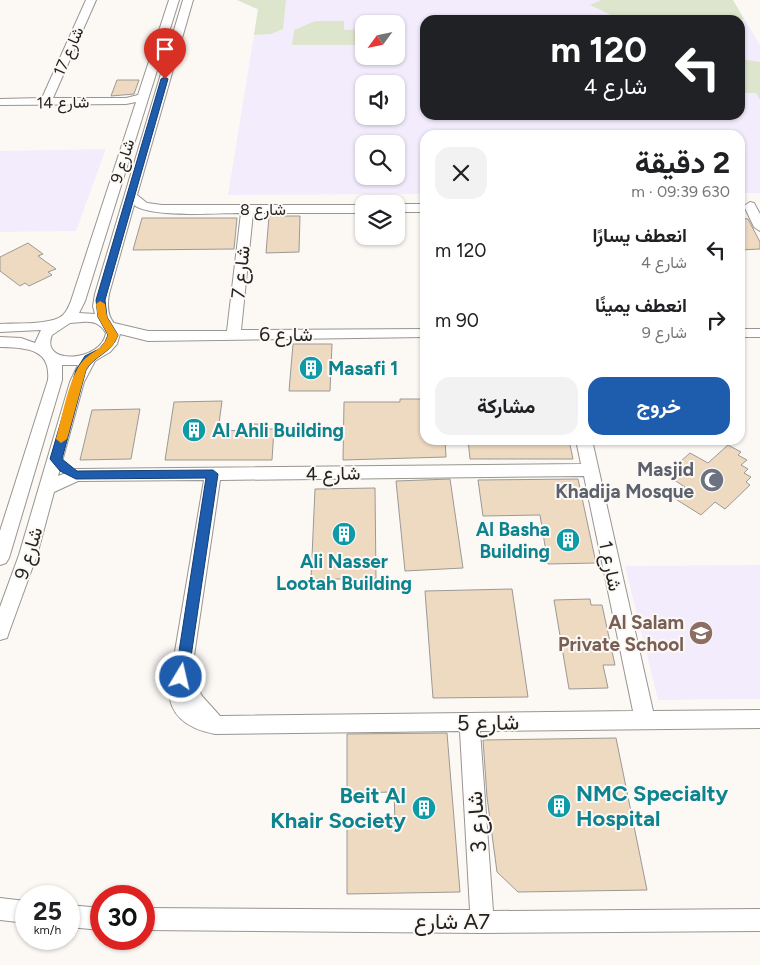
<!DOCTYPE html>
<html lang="ar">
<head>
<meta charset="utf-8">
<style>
  :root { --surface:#fff; --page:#f2f2f2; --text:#202124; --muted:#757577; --accent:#1e5dae }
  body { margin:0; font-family:Figtree,Vazirmatn,sans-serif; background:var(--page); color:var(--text); direction:rtl; height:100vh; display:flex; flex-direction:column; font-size:19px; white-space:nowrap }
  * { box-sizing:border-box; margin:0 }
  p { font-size:16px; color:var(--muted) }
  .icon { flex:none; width:28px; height:28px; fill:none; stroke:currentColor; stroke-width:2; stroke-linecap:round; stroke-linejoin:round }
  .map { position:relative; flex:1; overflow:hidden; direction:ltr }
  .drawer { position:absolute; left:420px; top:130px; width:325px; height:315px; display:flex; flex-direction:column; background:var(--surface); border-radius:15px; box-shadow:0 1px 4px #0004; direction:rtl }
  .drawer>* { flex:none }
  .hud { position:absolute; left:420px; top:15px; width:325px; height:105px; border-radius:15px; box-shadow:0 1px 4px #0004; direction:rtl; background:#202124; color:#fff; overflow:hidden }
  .needle { width:32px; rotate:237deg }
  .buttons { position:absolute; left:355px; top:15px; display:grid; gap:10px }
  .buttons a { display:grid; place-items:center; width:50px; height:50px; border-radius:10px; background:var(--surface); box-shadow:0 1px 4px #0004; font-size:25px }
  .speed { position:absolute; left:15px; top:885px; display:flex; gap:10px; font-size:25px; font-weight:700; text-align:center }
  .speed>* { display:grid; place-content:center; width:65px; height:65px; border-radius:50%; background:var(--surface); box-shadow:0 1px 4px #0004; line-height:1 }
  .speed small { font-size:12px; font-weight:400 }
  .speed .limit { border:8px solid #d22; background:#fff; color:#111 }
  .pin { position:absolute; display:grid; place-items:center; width:42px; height:42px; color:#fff; margin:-51px -21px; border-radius:50% 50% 50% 0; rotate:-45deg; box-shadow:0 0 5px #0007 }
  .pin .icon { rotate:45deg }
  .me { position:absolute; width:55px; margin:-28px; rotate:9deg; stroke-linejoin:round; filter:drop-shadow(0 0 4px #0008) }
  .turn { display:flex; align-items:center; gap:18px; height:105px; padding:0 15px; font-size:22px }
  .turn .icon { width:65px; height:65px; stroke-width:2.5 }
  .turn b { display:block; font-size:35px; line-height:42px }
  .round { display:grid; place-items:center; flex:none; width:52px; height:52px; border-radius:15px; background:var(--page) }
  .head { display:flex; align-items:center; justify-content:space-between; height:85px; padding:0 15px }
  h1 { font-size:30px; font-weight:700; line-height:38px }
  .primary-button { display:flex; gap:10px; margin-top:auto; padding:10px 15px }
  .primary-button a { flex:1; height:58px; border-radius:15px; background:var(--accent); color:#fff; font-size:20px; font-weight:700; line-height:58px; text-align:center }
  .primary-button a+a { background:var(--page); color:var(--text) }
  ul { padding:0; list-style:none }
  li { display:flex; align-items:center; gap:15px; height:70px; padding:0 15px }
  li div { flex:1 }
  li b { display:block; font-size:19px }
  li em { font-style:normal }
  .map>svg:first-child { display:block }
  .education { fill:#f3ecfd; fill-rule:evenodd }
  .green { fill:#dde6cd }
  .building { fill:#eed9c1; stroke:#9c9996 }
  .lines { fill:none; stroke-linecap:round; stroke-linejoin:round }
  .minor-casing { stroke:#989592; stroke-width:2 }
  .minor { fill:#fff; fill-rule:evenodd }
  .route { fill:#1e5dae; stroke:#143c71 }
  .slow { fill:#f59e0b }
  .labels { text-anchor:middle; stroke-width:4; stroke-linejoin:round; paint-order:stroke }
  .far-street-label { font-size:16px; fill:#242322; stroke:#fcf9f5 }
  .street-label { font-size:19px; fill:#242322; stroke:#fcf9f5 }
  .culture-label { font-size:19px; font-weight:bold; fill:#0d838f; stroke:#fcf9f5; text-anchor:start }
  .worship-label { font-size:19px; font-weight:bold; fill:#5b616d; stroke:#fcf9f5; text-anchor:end }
  .education-label { font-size:19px; font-weight:bold; fill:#785e54; stroke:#fcf9f5; text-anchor:end }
  .near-street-label { font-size:22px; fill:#242322; stroke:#fcf9f5 }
  .near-culture-label { font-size:22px; font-weight:bold; fill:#0d838f; stroke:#fcf9f5; text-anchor:start }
</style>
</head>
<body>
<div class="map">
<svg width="760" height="965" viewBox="0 0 760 965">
  <rect width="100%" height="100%" fill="#fcf9f5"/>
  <path class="education" d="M237,0H733L760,45V193H740V135H425V194L228,195L258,10ZM425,20H740V115H425ZM364,24H396V56H364ZM364,84H396V116H364ZM364,144H396V176H364Z
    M106,149L76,231L0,232V151Z
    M760,565V699L658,700L625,566Z"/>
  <path class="green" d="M237,0H286L283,29L271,34L254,35L258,9Z
    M601,0H733L744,19L637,20L611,15L590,5Z
    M315,21H344V30L364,29V45H292L294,30Z
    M740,59L760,62V100L756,93H740Z"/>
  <path class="building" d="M117,80H139L134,94L111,96Z
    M269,216H300L299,252L266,253Z
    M142,218H237L234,249L133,250Z
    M740,218L748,219L760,242V249L740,250Z
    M28,243L43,254L38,256L56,269L48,272L52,275L29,286L25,283L20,286L0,271V257Z
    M293,344H332L330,391H289Z
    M400,399H425V440H445L446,457L343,460L344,402H400Z
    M222,401L218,431L251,430V424H262L261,429H274L272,460H165L174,402Z
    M140,409L131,459L80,460L92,410Z
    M468,440H569L573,459H470Z
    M728,445L741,452L738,455L747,460L741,465L748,469L744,473L751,477L746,482L750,485L725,509L715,502L701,515L674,498L685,487L671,478L676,474L671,470L690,453L708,463Z
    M450,479L463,568L405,571L396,481Z
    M578,479L596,563L548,564L540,515L483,516L478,480Z
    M375,488L376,579H311L315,489Z
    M512,589L528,697L433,698L425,591Z
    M590,599L591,605H602L615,665H603L608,688L569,689L554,600Z
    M447,733L460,892L347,894V824L395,823L394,792L347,793V734Z
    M616,738L647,890L518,892L497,872L487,797L483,740Z"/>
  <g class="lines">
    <g class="minor-casing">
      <path id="minor" d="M86,0H96L53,98H126L138,95L169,0H179L85,301L79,313L95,314L93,306L95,294L183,0H193L137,195L147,203L162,205H364V213H253L241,330L425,329V337L148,341L120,334L117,344L110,352L95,361L84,382L58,476L76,469L581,464L576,440H592L653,711L760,710V728L480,731L493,911L760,909V931L482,933L144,930V908L470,910L460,731L215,734C189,729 168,717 169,687L204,480L78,481L54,492L37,555L9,632L7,638L0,640V607L19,555L70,382L78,365H62V380L9,558L6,563L0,565V531L48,380C51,348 26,348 0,347V337L21,338L35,343L41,330L0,332V324C15,323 53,325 63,315C67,311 69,306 71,301L136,102L126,104L0,105V99L42,98ZM134,205C151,218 217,213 241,213L227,331H148L114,323C107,315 107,305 109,294ZM82,322C93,321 100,323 106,333C102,362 39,366 52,335L70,323ZM584,476L633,711L220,716L202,696L191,676L220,480Z
        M750,202L754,203L760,214V231L754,227L744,206Z
        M396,204H425V212H396Z
        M740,329H760V337H740Z
        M0,898L26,901V923L0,920Z
        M69,905L101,908V930L69,927Z"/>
    </g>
    <use href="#minor" class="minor"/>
  </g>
  <path class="route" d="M165,77L168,79L105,300L107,317L118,335C112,353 95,355 86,370L62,459L77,471L213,470L218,474L188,677L186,681H177L175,677L206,478L76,479L60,471L50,459L76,370L85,356L99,349L105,342L108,335L98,317L96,300L161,79Z"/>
  <path class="slow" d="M100,301L105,304L107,317L118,335C112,353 95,355 86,370L67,439L61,443L56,439C62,418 67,387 78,368C87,351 102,353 108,335L98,317L96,304Z"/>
  <defs>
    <g id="building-disc" transform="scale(1.25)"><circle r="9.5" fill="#0f9aa8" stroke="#fcf9f5"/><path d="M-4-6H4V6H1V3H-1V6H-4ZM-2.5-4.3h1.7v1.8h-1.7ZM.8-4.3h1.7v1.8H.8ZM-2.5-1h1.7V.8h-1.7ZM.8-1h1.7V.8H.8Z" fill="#fff"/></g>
    <g id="mosque-disc" transform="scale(1.25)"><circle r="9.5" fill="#6b7280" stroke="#fcf9f5"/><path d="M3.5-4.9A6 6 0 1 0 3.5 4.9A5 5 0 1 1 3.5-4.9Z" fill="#fff"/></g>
    <g id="school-disc" transform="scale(1.25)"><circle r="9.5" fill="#8d6e63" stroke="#fcf9f5"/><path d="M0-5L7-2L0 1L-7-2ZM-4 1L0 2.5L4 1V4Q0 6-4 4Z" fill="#fff"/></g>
  </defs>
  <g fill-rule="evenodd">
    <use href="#building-disc" x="311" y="368"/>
    <use href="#building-disc" x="194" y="430"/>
    <use href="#mosque-disc" x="712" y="480"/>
    <use href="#building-disc" x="344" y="534"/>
    <use href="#building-disc" x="568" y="540"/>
    <use href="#school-disc" x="701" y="633"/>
    <use href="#building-disc" x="559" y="806"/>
    <use href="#building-disc" x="424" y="808"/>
  </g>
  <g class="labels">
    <g class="far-street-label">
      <text transform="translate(68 51) rotate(-66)" y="6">شارع 17</text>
      <text transform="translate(63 102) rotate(-1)" y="6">شارع 14</text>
      <text transform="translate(122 161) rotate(-72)" y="6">شارع 9</text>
      <text x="263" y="215">شارع 8</text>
    </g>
    <g class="street-label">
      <text transform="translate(240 272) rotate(-84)" y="7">شارع 7</text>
      <text x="286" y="341">شارع 6</text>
      <text transform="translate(333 473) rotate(-1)" y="7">شارع 4</text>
      <text transform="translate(28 553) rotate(-73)" y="7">شارع 9</text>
      <text transform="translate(611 566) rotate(78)" y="7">شارع 1</text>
    </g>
    <g class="culture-label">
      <text x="328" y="375">Masafi 1</text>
      <text x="212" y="437">Al Ahli Building</text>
      <text x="550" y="536" text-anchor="end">Al Basha<tspan x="550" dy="22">Building</tspan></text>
      <text x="344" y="568" text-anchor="middle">Ali Nasser<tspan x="344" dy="22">Lootah Building</tspan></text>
    </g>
    <g class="worship-label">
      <text x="694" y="476">Masjid<tspan x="694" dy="22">Khadija Mosque</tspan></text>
    </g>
    <g class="education-label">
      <text x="684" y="629">Al Salam<tspan x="684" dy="22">Private School</tspan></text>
    </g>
    <g class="near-street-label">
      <text transform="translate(488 722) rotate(-1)" y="8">شارع 5</text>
      <text transform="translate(476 822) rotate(-94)" y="8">شارع 3</text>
      <text x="452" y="929">شارع A7</text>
    </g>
    <g class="near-culture-label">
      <text x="576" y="801">NMC Specialty<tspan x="576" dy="25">Hospital</tspan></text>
      <text x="406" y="803" text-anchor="end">Beit Al<tspan x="406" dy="25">Khair Society</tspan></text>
    </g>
  </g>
</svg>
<div class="buttons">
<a><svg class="needle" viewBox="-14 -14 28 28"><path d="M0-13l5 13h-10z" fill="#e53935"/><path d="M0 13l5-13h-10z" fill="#757577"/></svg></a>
<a><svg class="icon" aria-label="sound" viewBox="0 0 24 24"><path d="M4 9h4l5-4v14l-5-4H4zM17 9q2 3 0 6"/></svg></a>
<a><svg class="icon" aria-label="search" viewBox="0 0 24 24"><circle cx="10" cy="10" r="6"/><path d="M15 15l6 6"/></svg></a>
<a><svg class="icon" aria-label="layers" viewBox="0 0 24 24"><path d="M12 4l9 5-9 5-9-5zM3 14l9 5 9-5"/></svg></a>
</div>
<div class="speed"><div>25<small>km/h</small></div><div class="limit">30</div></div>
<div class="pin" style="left:165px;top:79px;background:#d93025"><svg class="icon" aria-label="arrive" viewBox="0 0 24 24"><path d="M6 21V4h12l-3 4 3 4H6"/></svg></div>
<svg class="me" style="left:181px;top:677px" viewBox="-20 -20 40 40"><circle r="17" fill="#1e5dae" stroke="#fff" stroke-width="3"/><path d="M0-11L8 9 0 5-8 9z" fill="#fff"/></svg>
<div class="hud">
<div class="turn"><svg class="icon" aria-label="left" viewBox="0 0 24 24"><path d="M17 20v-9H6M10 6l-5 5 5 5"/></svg><div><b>120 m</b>شارع 4</div></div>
</div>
<section class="drawer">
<div class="head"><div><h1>2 دقيقة</h1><p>630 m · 09:39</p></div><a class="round"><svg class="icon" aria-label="close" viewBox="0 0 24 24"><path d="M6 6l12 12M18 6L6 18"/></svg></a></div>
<ul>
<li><svg class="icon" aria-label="left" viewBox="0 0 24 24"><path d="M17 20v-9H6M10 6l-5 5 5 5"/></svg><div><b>انعطف يسارًا</b><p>شارع 4</p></div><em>120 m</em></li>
<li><svg class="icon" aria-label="right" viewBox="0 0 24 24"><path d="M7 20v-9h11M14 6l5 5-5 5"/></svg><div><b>انعطف يمينًا</b><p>شارع 9</p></div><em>90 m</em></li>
</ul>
<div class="primary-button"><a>خروج</a><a>مشاركة</a></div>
</section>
</div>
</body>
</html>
